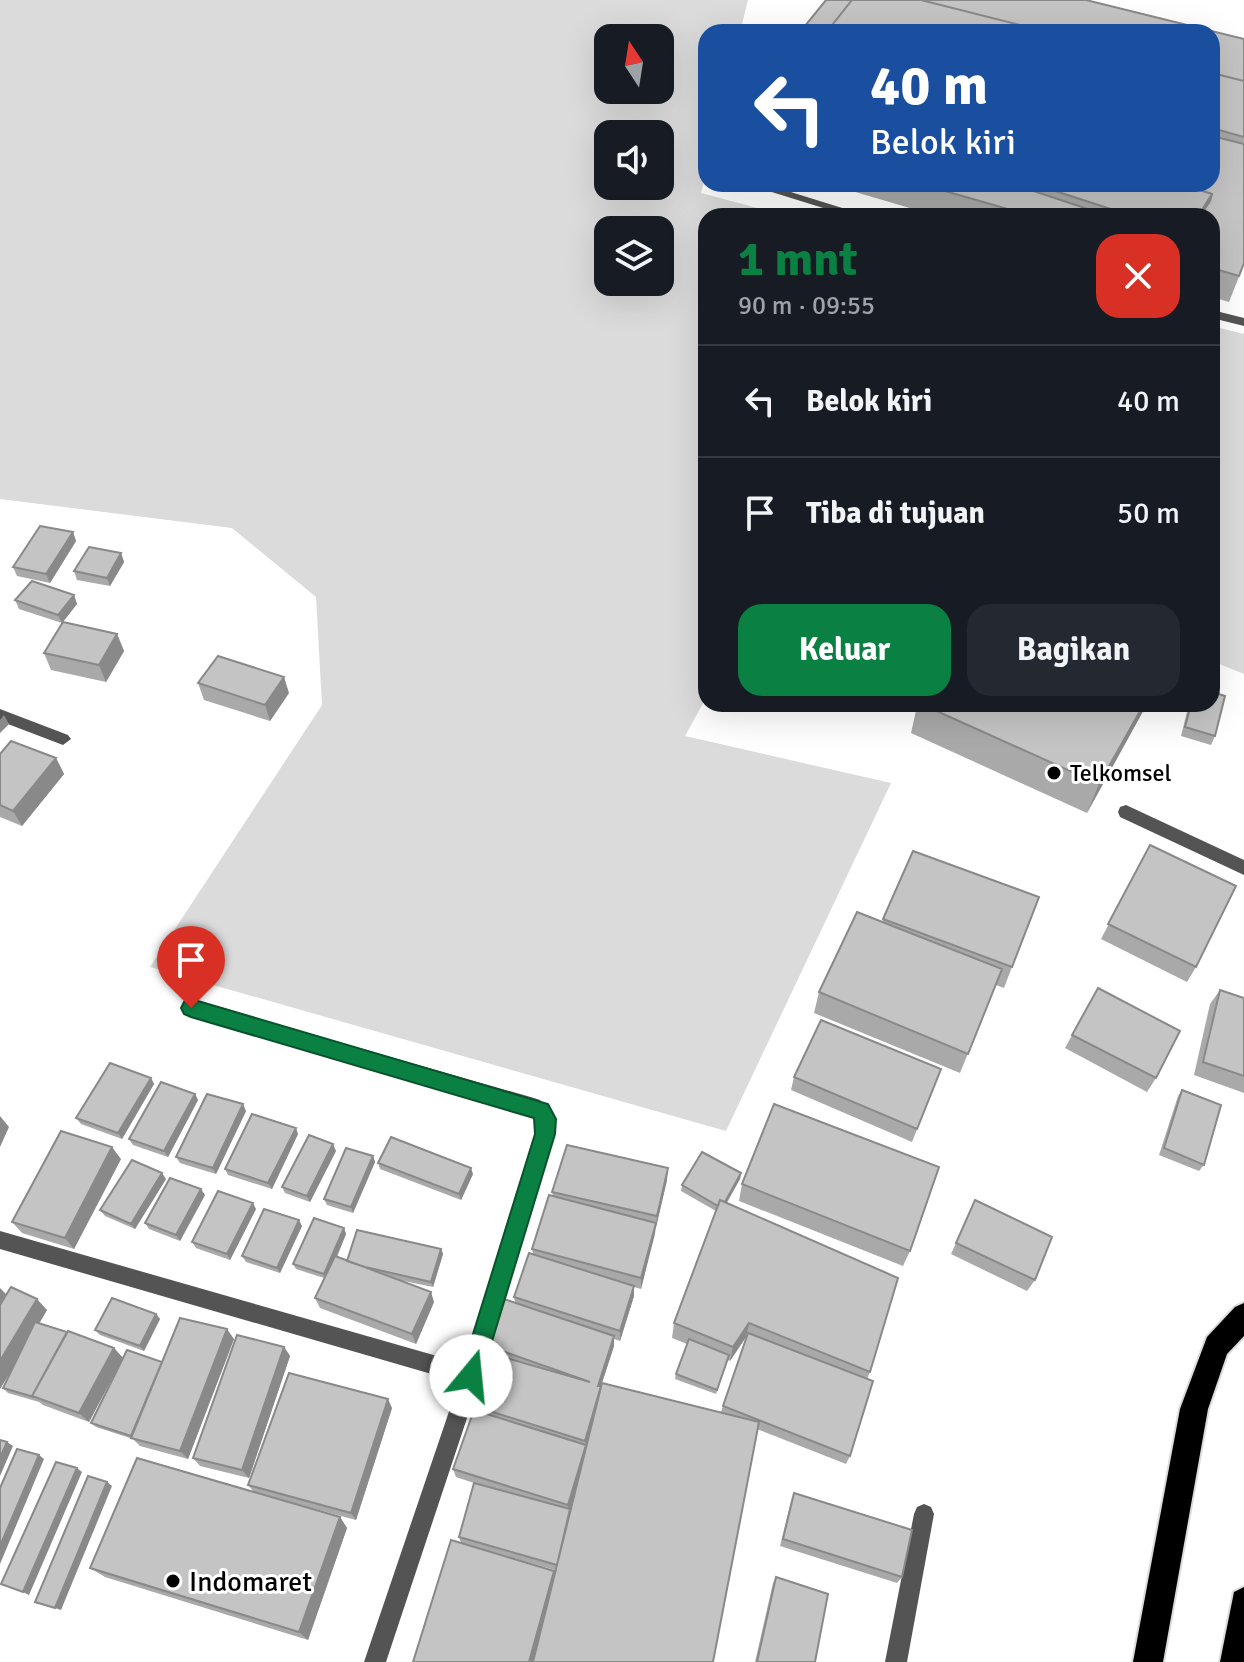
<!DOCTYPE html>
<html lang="id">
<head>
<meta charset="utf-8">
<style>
  :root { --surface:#171b24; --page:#242831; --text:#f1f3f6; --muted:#9ea1a6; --line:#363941; --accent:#0b8043 }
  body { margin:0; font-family:Signika,sans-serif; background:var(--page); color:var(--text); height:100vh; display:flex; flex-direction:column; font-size:30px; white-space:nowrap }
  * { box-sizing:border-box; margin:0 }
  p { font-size:26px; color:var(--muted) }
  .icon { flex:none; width:44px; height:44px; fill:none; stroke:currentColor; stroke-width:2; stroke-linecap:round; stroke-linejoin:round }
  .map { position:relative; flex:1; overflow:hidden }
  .details { position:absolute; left:698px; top:208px; width:522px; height:504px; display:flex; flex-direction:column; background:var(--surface); border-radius:24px; box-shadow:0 8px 32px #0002 }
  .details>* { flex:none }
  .hud { position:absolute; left:698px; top:24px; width:522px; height:168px; border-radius:24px; box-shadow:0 8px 32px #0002; background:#1a4fa0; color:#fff; overflow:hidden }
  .needle { width:52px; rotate:348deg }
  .fabs { position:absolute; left:594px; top:24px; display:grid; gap:16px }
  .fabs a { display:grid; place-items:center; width:80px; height:80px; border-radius:16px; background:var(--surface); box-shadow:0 8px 32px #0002; font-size:40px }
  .pin { position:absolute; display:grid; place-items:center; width:68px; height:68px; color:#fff; margin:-82px -34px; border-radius:50% 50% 50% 0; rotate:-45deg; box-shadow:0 0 8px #0007 }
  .pin .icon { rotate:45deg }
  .me { position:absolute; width:88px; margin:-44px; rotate:17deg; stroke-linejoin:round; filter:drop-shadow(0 0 6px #0008) }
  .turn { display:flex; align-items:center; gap:28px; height:168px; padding:0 40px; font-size:36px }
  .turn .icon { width:104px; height:104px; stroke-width:2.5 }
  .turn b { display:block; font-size:56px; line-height:68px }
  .round { display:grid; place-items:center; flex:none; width:84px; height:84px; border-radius:24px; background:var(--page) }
  .overview { display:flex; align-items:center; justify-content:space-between; height:136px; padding:0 40px }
  h1 { font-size:48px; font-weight:700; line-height:60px; color:var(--accent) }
  .button { display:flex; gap:16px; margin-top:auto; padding:16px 40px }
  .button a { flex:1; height:92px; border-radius:24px; background:var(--accent); color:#fff; font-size:32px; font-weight:700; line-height:92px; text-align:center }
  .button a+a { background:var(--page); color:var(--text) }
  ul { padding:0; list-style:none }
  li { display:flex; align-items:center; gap:24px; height:112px; padding:0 40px; border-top:2px solid var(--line) }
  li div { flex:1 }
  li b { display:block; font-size:30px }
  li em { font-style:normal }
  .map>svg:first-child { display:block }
  .green { fill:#dbdbdb; fill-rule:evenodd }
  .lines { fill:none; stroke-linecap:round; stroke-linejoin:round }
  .trunk-casing { stroke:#dbdbdb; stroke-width:4 }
  .service { fill:#545454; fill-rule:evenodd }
  .minor { fill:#545454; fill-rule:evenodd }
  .trunk { fill:#000; fill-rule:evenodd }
  .wall { fill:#a9a9a9; fill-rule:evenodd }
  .shaded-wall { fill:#898989 }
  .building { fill:#c4c4c4; stroke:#898989; stroke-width:2 }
  .route { fill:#0b8043; stroke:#07532c; stroke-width:2 }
  .poi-dot { fill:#000; stroke:#fff; stroke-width:3 }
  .labels { text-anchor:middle; stroke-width:6; stroke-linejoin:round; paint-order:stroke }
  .poi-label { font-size:24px; fill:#000; stroke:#fff; text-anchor:start }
  .near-poi-label { font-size:28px; fill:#000; stroke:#fff; text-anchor:start }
</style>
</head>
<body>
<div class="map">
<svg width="1244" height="1662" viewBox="0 0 1244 1662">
  <rect width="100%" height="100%" fill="#fff"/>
  <path class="green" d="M0,0H748L740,32H706V173L701,193L787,216H706V698L685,736L891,783L726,1131L150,967L322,705L316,597L232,528L0,499ZM608,38H660V90H608ZM608,134H660V186H608ZM608,230H660V282H608Z
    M1212,326L1244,334V674L1212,661Z"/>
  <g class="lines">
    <g class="trunk-casing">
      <path id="trunk" d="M1244,1303V1336L1227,1354L1208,1409L1163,1662H1133L1180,1409L1207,1337L1235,1307Z
        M1244,1587V1662H1220L1234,1592Z"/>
    </g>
    <path class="service" d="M746,184H765L868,216H849Z
      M1212,310L1244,318V326L1212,318Z
      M0,709L68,735L71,739L63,745L0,721Z
      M1126,805L1244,860V875L1120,817L1118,812L1120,807Z"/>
    <path class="minor" d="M191,1000L534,1098L540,1100L555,1119L554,1134L481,1376L386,1662H364L459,1382L0,1249V1231L465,1364L536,1134L537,1122L528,1113L191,1016L185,1013L182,1008L185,1003Z
      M924,1504L931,1507L934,1514L907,1662H885L914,1514L917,1507Z"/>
    <use href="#trunk" class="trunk"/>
  </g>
  <path class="wall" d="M826,0H1086L1244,39V264L1229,302L1212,297V216H937L828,184H1212V32H800Z
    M73,532L76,541L50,583L17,576L13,567Z
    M121,553L124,562L110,586L77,580L74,571Z
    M74,595L77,604L62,623L19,609L15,600Z
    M117,634L124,651L106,682L51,670L44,653Z
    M198,683L289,693L270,721L204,700Z
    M897,704H1147L1087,813L911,733L917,706L914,711Z
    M1189,704H1212L1215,736L1211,745L1181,736Z
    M0,754L56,758L64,774L22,826L0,817Z
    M1150,845L1196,967L1187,982L1101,939Z
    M883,919L1012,967L1004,988L996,985L960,1073L814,1013L819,992L882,922Z
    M1098,988L1156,1078L1147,1092L1065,1048Z
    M1220,990L1244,998V1093L1194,1075L1210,1004Z
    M941,1069L912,1142L791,1090L794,1077Z
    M151,1078L154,1084L122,1139L81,1124L76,1118Z
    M1182,1090L1204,1165L1199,1171L1159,1155L1178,1096Z
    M195,1094L198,1100L168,1157L133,1145L129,1139Z
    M246,1111L216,1174L180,1163L176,1157Z
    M298,1134L272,1189L228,1175L225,1169Z
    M336,1151L310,1202L285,1193L282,1187Z
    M373,1156L375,1162L353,1213L327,1205L324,1199Z
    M121,1159L74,1249L22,1233L12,1222Z
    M378,1163L473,1174L461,1200L380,1169Z
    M741,1173L740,1179L727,1203L870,1372L867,1379L850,1456L846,1464L757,1429L713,1662L461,1543L459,1537L474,1483L456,1477L453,1469L481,1412L480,1408L498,1359L488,1355L485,1345L515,1302L514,1297L533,1254L532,1249L553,1196L552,1192L667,1180L641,1289L634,1287V1296L620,1341L614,1339V1346L602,1383L721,1412L746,1337L730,1361L728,1360L716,1394L675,1379L676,1374L687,1344L672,1338L674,1323L716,1211L681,1191L682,1185ZM496,1553L555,1570L554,1574Z
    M166,1179L135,1229L105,1216L100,1210Z
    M742,1184L910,1251L903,1266L739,1201Z
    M205,1195L180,1241L149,1229L145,1223Z
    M975,1200L1035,1280L1027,1291L951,1254Z
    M256,1209L230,1260L196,1248L192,1242Z
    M302,1226L280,1273L246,1262L242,1256Z
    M344,1228L346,1234L337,1257L347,1261L441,1249L443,1254L433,1287L399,1280L434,1302L416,1344L320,1308L315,1298L324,1278L296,1269L293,1264Z
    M0,1305L47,1310L39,1324L114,1348L123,1358L89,1422L43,1405L39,1402L8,1393L3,1388L14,1366L0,1389Z
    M156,1314L160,1319L144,1351L100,1335L95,1330Z
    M234,1339L188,1459L140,1446L133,1439L96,1427L91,1423L162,1362Z
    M284,1347L290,1356L249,1478L200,1466L193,1458Z
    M392,1408L356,1520L282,1500L340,1517L347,1528L308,1640L105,1577L90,1568L254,1492L248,1485Z
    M794,1493L902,1577L897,1583L780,1546L791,1501Z
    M776,1577L815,1662H755L773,1583Z"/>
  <path class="shaded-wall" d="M73,532L76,541L50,583L46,574Z
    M121,553L124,562L110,586L107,578Z
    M74,595L77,604L62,623L58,615Z
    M117,634L124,651L106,682L99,665Z
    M284,677L289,693L270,721L265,705Z
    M1144,704H1147L1087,813L1099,784Z
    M4,715L9,724L0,733V720Z
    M56,758L64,774L22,826L13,811Z
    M151,1078L154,1084L122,1139L118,1133Z
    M195,1094L198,1100L168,1157L164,1151Z
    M243,1104L246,1111L216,1174L213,1168Z
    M0,1116L9,1127L0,1147Z
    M296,1128L298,1134L272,1189L268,1183Z
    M333,1144L336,1151L310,1202L307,1196Z
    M112,1147L121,1159L74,1249L65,1238Z
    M373,1156L375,1162L353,1213L351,1207Z
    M471,1168L473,1174L461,1200L459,1194Z
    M668,1168L667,1180L656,1228L657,1216Z
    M162,1173L166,1179L135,1229L131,1224Z
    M741,1173L740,1179L720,1213L721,1207Z
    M201,1189L205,1195L180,1241L176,1235Z
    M253,1203L256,1209L230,1260L227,1254Z
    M299,1220L302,1226L280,1273L277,1268Z
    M656,1223L655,1234L641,1289V1278Z
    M344,1228L346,1234L327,1279L324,1274Z
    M441,1249L443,1254L433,1287L431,1282Z
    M634,1286V1296L620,1341V1331Z
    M0,1288L6,1294L0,1304Z
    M431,1292L434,1302L416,1344L412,1334Z
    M37,1299L47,1310L0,1389V1361Z
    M156,1314L160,1319L144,1351L140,1346Z
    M749,1323L746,1337L730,1361L733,1347Z
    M227,1329L234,1339L188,1459L180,1451Z
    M614,1336V1346L598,1395V1386Z
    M284,1347L290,1356L249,1478L242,1470Z
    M114,1348L123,1358L89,1422L79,1413Z
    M601,1387L587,1453L569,1512L568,1505L586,1448L585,1441Z
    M388,1399L392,1408L356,1520L351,1513Z
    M7,1442L13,1446L0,1476V1458Z
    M39,1455L44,1459L0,1564V1546Z
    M77,1468L82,1472L29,1595L23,1592Z
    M107,1482L112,1486L61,1610L55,1608Z
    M340,1517L347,1528L308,1640L299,1632Z
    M554,1571L556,1580L533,1662H529Z"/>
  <path class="building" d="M826,0H852L829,29V32H800Z
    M852,0H921L1048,32H841L829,29Z
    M921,0H1086L1244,39V81L1212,73V32H1048Z
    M1212,73L1244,81V137L1212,128Z
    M1212,136L1244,144V263L1239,276L1212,268V216H1200L1210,201L1212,194L1181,184H1212Z
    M921,184H1012L1109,216H1032Z
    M1034,184H1181L1212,194L1198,216H1132Z
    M40,526L73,532L46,574L13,567Z
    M89,547L121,553L107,578L74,571Z
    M32,581L74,595L58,615L15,600Z
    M63,622L117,634L99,665L44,653Z
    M218,656L284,677L265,705L198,683Z
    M1212,692L1225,696L1215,736L1185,727L1191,704H1212Z
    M921,704H1144L1099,784Z
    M11,741L56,758L13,811L0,805V754Z
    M1150,845L1236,886L1196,967L1108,924Z
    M913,851L1039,897L1012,967L883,919Z
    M857,912L1002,969L968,1054L819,992Z
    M1098,988L1180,1031L1156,1078L1072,1035Z
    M1220,990L1244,998V1076L1203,1062Z
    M821,1020L941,1069L917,1129L794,1077Z
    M110,1063L151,1078L118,1133L76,1118Z
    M161,1082L195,1094L164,1151L129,1139Z
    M1182,1090L1221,1105L1204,1165L1164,1148Z
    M207,1094L243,1104L213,1168L176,1157Z
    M774,1104L939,1167L910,1251L742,1184Z
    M252,1114L296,1128L268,1183L225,1169Z
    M61,1131L112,1147L65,1238L12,1222Z
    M309,1135L333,1144L307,1196L282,1187Z
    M391,1137L471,1168L459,1194L378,1163Z
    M567,1145L668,1168L657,1216L552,1192Z
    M346,1148L373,1156L351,1207L324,1199Z
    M702,1152L741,1173L725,1202L720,1200L718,1206L682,1185Z
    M132,1160L162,1173L131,1224L100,1210Z
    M170,1178L201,1189L176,1235L145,1223Z
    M218,1191L253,1203L227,1254L192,1242Z
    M549,1195L656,1223L641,1278L532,1249Z
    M720,1200L898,1278L870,1372L749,1323L733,1347L674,1323Z
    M975,1200L1052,1237L1035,1280L956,1243Z
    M264,1209L299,1220L277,1268L242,1256Z
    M314,1218L344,1228L324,1274L293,1264Z
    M357,1230L441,1249L431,1282L365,1267L347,1261Z
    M529,1253L634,1286L620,1331L514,1297Z
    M335,1256L431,1292L412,1334L315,1298Z
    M11,1287L37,1299L0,1361V1305Z
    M112,1298L156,1314L140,1346L95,1330Z
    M504,1299L614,1336L598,1386H601L585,1441L480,1408L499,1356L590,1382L485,1345Z
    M180,1318L227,1329L180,1451L131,1438Z
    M35,1322L67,1332L32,1396L34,1397L3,1388Z
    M68,1331L114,1348L79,1413L32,1396Z
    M748,1333L873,1381L850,1456L723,1406Z
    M237,1335L284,1347L242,1470L193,1458Z
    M689,1339L729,1355L717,1390L676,1374Z
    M127,1350L162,1362L131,1436L91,1423Z
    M289,1373L388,1399L351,1513L248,1485Z
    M602,1383L759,1422L713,1662H533Z
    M474,1410L586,1445L568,1505L453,1469Z
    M0,1440L7,1442L0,1458Z
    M17,1449L39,1455L0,1546V1488Z
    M137,1458L340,1517L299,1632L90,1568Z
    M56,1462L77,1468L23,1592L1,1584Z
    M88,1476L107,1482L55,1608L35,1602Z
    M474,1483L570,1509L557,1565L459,1537Z
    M794,1493L912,1530L902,1577L783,1539Z
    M451,1540L554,1571L529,1662H413Z
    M776,1577L828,1594L815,1662H757Z"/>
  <path class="route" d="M191,999L548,1104L556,1119L555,1134L479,1384L471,1387L463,1384L460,1376L535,1134L534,1118L191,1017L184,1014L181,1008L184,1002Z"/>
  <g class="poi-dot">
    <circle cx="1054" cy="773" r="8"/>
    <circle cx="173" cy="1581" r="8"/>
  </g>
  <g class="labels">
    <g class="poi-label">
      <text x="1070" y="781">Telkomsel</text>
    </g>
    <g class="near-poi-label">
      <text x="189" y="1591">Indomaret</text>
    </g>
  </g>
</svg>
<div class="fabs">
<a><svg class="needle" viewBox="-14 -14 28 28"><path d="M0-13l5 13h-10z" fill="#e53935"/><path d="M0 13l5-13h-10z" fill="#9ea1a6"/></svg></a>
<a><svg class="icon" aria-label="sound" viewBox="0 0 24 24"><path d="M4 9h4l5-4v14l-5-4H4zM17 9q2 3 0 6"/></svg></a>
<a><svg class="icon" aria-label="layers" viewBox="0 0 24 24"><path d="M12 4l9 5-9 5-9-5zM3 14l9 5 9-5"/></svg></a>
</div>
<div class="pin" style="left:191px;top:1008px;background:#d93025"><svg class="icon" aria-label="arrive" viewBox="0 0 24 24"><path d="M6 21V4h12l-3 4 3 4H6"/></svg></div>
<svg class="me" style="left:471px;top:1376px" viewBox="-20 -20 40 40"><circle r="19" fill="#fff"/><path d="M0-13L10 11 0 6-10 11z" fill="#0b8043"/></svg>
<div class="hud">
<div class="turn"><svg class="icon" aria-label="left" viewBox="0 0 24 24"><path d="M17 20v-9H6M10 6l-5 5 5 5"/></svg><div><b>40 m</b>Belok kiri</div></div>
</div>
<section class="details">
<div class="overview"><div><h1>1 mnt</h1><p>90 m · 09:55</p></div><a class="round" style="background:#d93025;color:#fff"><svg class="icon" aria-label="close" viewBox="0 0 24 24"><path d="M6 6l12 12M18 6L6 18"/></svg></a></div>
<ul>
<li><svg class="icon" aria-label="left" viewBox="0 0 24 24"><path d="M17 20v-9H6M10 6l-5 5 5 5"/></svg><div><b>Belok kiri</b></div><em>40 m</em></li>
<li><svg class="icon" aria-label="arrive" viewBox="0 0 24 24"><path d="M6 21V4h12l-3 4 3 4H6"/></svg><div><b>Tiba di tujuan</b></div><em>50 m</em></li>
</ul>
<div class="button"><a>Keluar</a><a>Bagikan</a></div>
</section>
</div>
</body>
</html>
